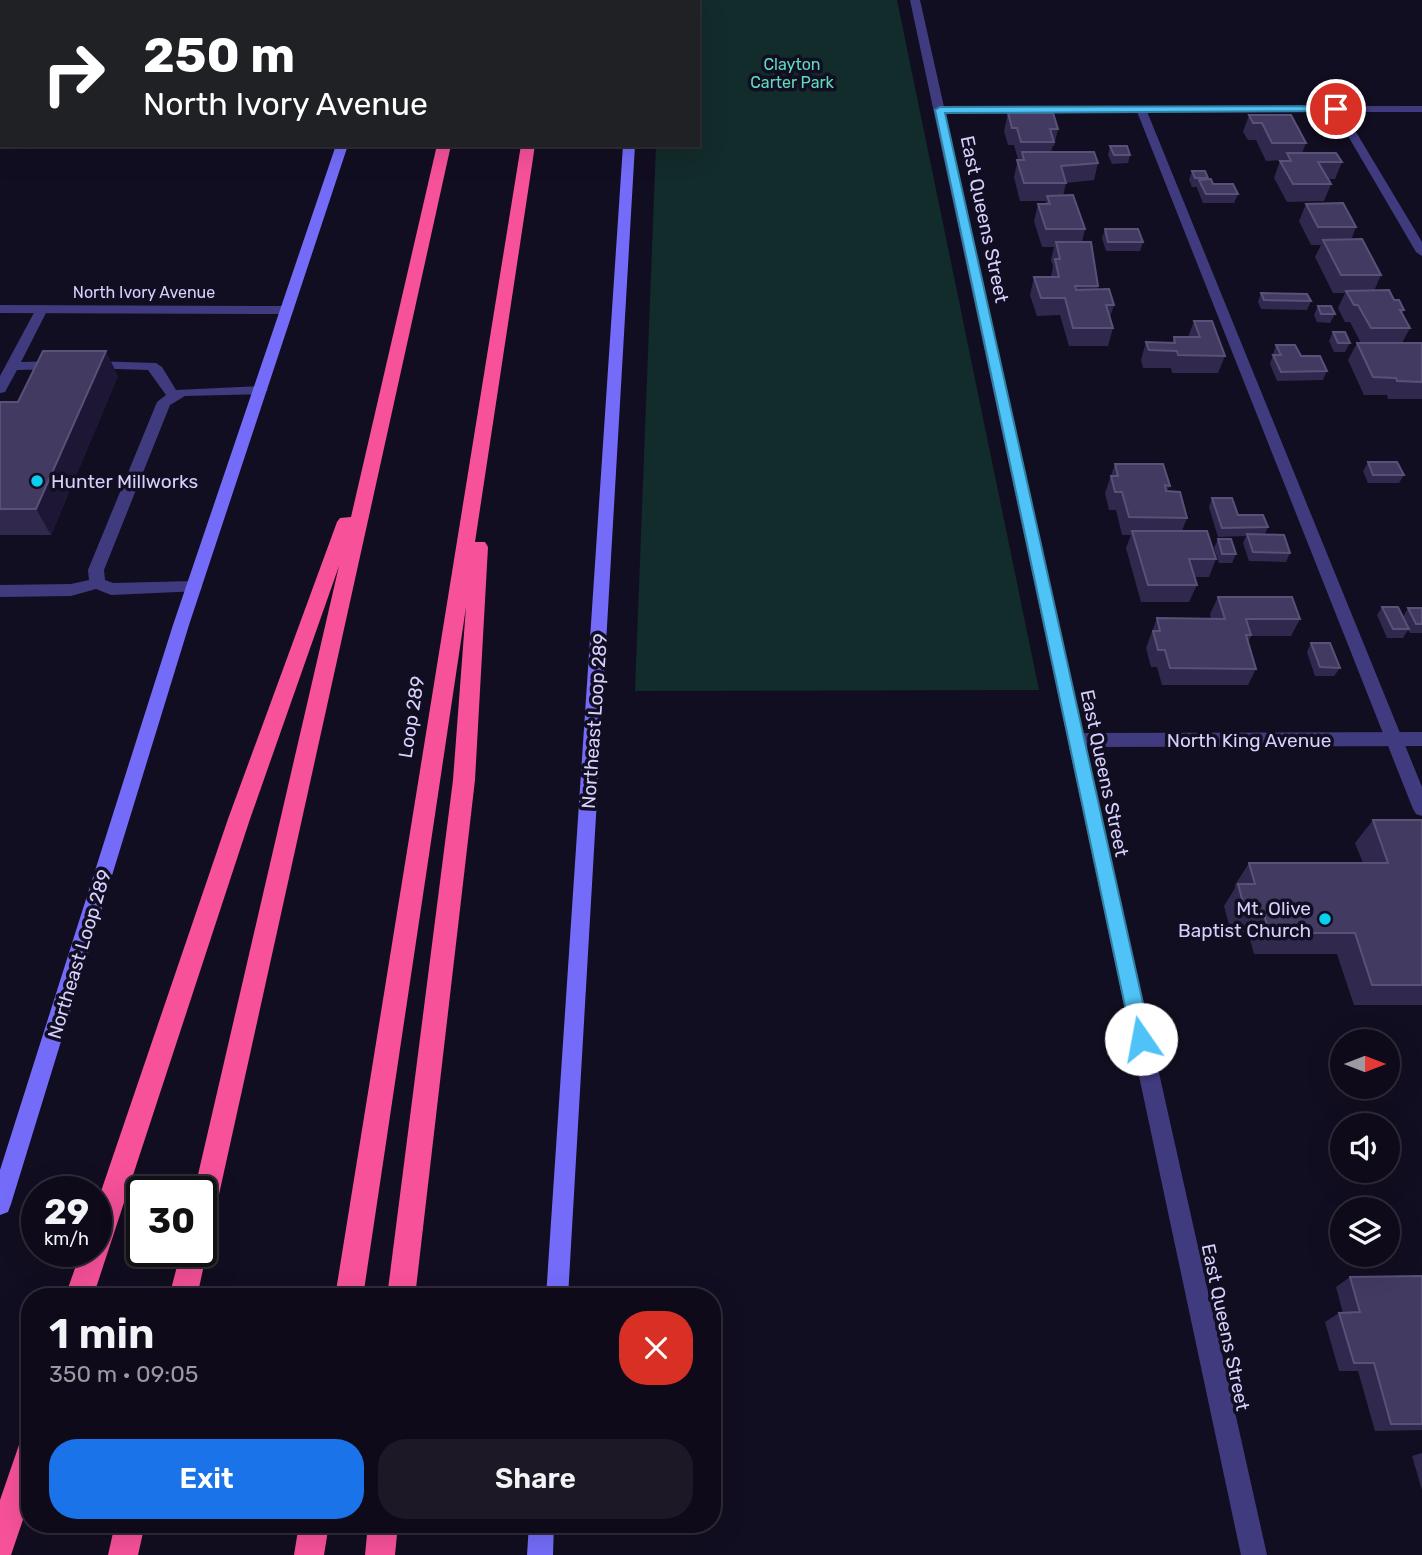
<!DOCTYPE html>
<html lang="en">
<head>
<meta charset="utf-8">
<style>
  :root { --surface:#0e0a19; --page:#1c1826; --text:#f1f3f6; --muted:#9b9aa2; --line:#2e2b38; --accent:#1a73e8 }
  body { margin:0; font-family:Rubik,sans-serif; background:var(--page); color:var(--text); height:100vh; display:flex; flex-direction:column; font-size:26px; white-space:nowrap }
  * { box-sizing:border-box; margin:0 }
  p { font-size:23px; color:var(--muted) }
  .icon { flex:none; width:38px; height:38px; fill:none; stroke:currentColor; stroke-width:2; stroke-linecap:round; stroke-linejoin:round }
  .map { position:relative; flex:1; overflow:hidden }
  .drawer { position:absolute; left:21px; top:1288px; width:700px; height:245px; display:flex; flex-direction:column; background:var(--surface); border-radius:28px; box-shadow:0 7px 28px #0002,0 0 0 2px var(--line) }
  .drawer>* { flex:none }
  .banner { position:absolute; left:0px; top:0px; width:700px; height:147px; box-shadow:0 7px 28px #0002,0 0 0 2px var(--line); background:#202124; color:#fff; overflow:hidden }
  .needle { width:46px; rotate:90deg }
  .buttons { position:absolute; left:1330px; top:1029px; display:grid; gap:14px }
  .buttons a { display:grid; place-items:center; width:70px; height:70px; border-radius:50%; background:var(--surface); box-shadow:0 7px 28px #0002,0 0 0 2px var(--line); font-size:35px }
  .speed { position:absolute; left:21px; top:1176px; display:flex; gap:14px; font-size:35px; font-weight:700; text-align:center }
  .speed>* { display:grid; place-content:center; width:91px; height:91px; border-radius:50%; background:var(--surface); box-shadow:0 7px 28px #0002,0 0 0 2px var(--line); line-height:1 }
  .speed small { font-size:18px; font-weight:400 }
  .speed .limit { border:4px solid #111; border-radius:10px; background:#fff; color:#111 }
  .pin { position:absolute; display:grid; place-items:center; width:60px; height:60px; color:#fff; margin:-30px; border:4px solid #fff; border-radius:50%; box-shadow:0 2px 7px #0007 }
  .me { position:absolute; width:77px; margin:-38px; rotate:348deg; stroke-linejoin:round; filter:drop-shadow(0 0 5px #0008) }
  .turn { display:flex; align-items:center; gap:24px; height:147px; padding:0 28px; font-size:32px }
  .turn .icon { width:91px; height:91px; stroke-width:2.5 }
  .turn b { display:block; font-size:49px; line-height:60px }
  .round { display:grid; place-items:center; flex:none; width:74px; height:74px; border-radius:28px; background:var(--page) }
  .overview { display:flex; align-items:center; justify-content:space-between; height:119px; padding:0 28px }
  h1 { font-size:42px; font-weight:600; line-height:52px }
  .action { display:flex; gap:14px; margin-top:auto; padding:14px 28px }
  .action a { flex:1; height:80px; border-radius:28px; background:var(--accent); color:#fff; font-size:28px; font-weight:600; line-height:80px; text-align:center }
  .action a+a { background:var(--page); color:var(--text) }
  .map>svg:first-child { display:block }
  .green { fill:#122b2b }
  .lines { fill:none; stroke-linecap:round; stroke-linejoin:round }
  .lane { fill:#403b7e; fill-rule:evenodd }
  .street { fill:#403b7e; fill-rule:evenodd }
  .secondary { fill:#746cf9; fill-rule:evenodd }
  .highway { fill:#f7519a; fill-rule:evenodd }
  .wall { fill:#31284e }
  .shaded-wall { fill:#1d1634 }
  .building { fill:#423a61; stroke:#5a5179; stroke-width:2 }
  .route { fill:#4fc3f7; stroke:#337fa1; stroke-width:2 }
  .poi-dot { fill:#0bcfef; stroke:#120e21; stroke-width:2.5 }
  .labels { text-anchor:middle; stroke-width:7; stroke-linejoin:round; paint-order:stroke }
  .far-park-label { font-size:16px; fill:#60d9c0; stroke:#120e21 }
  .far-street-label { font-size:16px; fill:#d7d0fd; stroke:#120e21 }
  .street-label { font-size:19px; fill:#d7d0fd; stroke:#120e21 }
  .poi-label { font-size:19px; fill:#d7d0fd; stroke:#120e21; text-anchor:start }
</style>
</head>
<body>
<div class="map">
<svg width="1422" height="1555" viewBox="0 0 1422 1555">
  <rect width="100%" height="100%" fill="#120e21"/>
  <path class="green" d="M661,0H897L1039,690L635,691L656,145H698V2Z"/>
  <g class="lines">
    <path class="lane" d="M1137,107L1146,109L1422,787V816L1416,814L1413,809L1136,109Z
      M42,305L48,309L21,362L59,361L66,365L59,369L17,370L5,392L0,393V376L36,309Z
      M91,361L156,363L162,367L176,390L261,386L268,390L261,394L185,396L170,405L104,570L105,580L113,583L194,581L200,583L202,587L200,591L111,595L96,589L71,596L0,597V585L71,584L89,580L88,570L157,402L166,395L148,370L86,368V362Z"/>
    <path class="street" d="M910,0H920L944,107L1422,106V112H1344L1422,242V256L1416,252L1334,112L945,113L1083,733L1422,732V746L1086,747L1267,1555H1241Z
      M0,305L288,306L294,310L288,314L0,313Z"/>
    <path class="secondary" d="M383,0H393V2H383Z
      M633,0H643V2H633Z
      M336,145H348L189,625L11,1204L8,1212L0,1215V1170L173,625Z
      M623,145H635L568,1297H546Z
      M529,1524H554L553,1555H527Z"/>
    <path class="highway" d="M471,0H483V2H471Z
      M545,0H557L544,2Z
      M437,145H451L214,1217L210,1226L201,1230V1192H194L339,566L250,819L93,1297H65L81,1251H96V1206L228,819L337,522L340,518L351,517Z
      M521,145H535L475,542H485L488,547L475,780L415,1297H387L453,780L466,607L363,1297H335Z
      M201,1241L207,1251L197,1297H169L181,1251H201Z
      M30,1438V1499L11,1555H0V1500L20,1442Z
      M115,1524H145L138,1555H108Z
      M299,1524H329L324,1555H294Z
      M368,1524H398L395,1555H365Z"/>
  </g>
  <path class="wall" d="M1008,113L1058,129L1054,146H1053L1051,152L1098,163L1094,180L1066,183L1063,196L1085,229L1082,242L1098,286L1097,290L1114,305L1110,317L1113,328L1108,346H1069L1060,315L1037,316L1030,295L1034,277H1051L1053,266L1051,260L1054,247H1042L1034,221L1038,204H1045L1046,201H1020L1014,177L1018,159L1014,145H1008L1004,131Z
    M1249,115L1306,143L1302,153L1342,162L1335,179H1328L1331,184L1324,201L1287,202L1274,178L1280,161L1284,160L1266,161L1256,140H1248L1243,132Z
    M1110,146L1130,155L1128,163L1112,164L1108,155Z
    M1192,171L1208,178L1207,179L1213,184L1238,194L1234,203H1203L1197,188V187H1192L1189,180Z
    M1306,204L1356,227L1351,240L1381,275L1374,291L1394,300L1404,310L1402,314L1410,328L1402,343H1422V399H1388L1387,395H1364L1348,360L1357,343H1361L1350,322H1345L1338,308L1345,293H1333L1315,257L1321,245H1311L1299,221Z
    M1105,229L1143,242L1140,251H1106L1102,238Z
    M1261,293L1311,301L1307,310L1261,309L1258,302Z
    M1318,306L1335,314L1330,323L1317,322L1314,315Z
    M1194,321L1225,356L1218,373H1172L1171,368H1143L1141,360L1146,342L1172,343L1174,337H1188Z
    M1333,332L1350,343L1345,352H1334L1329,341Z
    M1276,345L1301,356L1327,371L1323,380L1277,381L1270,364Z
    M118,376L51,535H0V402H18Z
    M1368,462L1404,475L1399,483H1368L1363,471Z
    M1115,464L1170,486L1167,491L1187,518L1182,531L1216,559L1209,577H1194L1197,585L1189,602H1141L1126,548L1131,535H1122L1116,510H1109L1105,493Z
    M1212,498L1238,515L1268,527L1265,534L1290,553L1286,562L1249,561L1243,543L1246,536L1218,537L1209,507Z
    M1218,539L1236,554L1232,563H1219L1214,548Z
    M1218,597L1300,619L1291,636H1251L1248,642L1256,669L1248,685H1162L1157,667H1151L1146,648L1157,618H1211L1210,614Z
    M1382,607L1403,617L1408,608H1422V633H1410L1408,630L1403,638H1387L1377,615Z
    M1311,643L1340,668L1334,676H1315L1307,652Z
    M1373,820H1422V1005H1354L1337,954H1254L1248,932H1231L1224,906L1235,888V885L1249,863H1363L1355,843Z
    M1422,1276V1430L1375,1431L1358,1371H1339L1325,1322L1339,1313H1343L1336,1287L1350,1277Z
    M1422,1453V1490L1412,1456Z"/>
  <path class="shaded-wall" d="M106,351L118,376L51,535L36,509Z"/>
  <path class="building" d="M1008,113H1053L1058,129H1050L1054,142H1021L1017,128H1012Z
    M1249,115H1291L1306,143H1272L1262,123H1253Z
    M1110,146H1127L1130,155H1114Z
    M1022,152H1094L1098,163L1061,166L1066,183H1024L1017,160H1024Z
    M1287,153H1336L1342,162H1318L1331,184H1293L1280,161H1291Z
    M1192,171H1205L1208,178H1195Z
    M1211,179L1213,184H1233L1238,194H1206L1199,180Z
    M1073,195L1085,229H1046L1038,204H1050L1047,196Z
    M1343,203L1356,227H1318L1306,204Z
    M1105,229H1138L1143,242H1108Z
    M1362,239L1381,275H1341L1323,240Z
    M1056,242H1091L1098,286H1075L1076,290L1109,289L1114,305H1106L1113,328H1073L1065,298H1041L1034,277H1059L1055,259H1060Z
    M1389,290L1394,300H1399L1404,310H1400L1410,328H1371L1358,305H1354L1346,291Z
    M1261,293L1307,294L1311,301L1264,300Z
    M1318,306H1331L1335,314H1321Z
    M1194,321H1212L1225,356L1178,355L1177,351L1149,350L1146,342L1175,343L1174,337H1200Z
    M1333,332H1345L1350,343H1338Z
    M1357,343H1422V382L1397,381L1396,378L1373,377Z
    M1276,345H1295L1301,356H1320L1327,371L1281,372L1273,355H1281Z
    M43,351H106L36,509H0V402H18Z
    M1368,462H1397L1404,475H1373Z
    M1115,464H1163L1170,486L1165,485L1166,491L1180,492L1187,518L1129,517L1122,492H1115L1111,476H1118Z
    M1212,498H1232L1238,515H1263L1268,527L1222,528Z
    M1132,531H1207L1216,559H1189L1197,585H1148Z
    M1247,534L1284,535L1290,553L1253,552Z
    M1218,539H1231L1236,554H1222Z
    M1218,597H1292L1300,619H1246L1251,635H1246L1256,669L1170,668L1165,650H1158L1153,631H1160L1157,618L1225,619Z
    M1382,607H1398L1409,629H1393Z
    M1408,608H1422V624H1416Z
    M1311,643H1330L1340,668L1320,667Z
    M1373,820H1422V985H1372L1355,933H1269L1263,910H1245L1238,884H1255L1249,863H1388Z
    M1422,1276V1424H1391L1374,1363H1354L1339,1313L1360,1312L1350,1277Z"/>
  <path class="route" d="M1336,106L1340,111L945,113L1151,1039L1148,1045L1141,1047L1135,1045L1132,1039L935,110L940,107Z"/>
  <g class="poi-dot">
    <circle cx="37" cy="481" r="7"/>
    <circle cx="1325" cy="919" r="7"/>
  </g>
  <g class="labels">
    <g class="far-park-label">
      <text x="792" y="70">Clayton<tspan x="792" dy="18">Carter Park</tspan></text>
    </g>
    <g class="far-street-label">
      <text x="144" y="298">North Ivory Avenue</text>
    </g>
    <g class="street-label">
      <text transform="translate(985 219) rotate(78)" y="7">East Queens Street</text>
      <text transform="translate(411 717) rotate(-81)" y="7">Loop 289</text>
      <text transform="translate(594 721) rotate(-86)" y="7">Northeast Loop 289</text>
      <text x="1249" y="747">North King Avenue</text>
      <text transform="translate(1105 773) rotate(78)" y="7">East Queens Street</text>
      <text transform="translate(79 954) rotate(-73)" y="7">Northeast Loop 289</text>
      <text transform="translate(1226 1327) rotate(78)" y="7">East Queens Street</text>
    </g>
    <g class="poi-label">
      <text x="51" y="488">Hunter Millworks</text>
      <text x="1311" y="915" text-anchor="end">Mt. Olive<tspan x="1311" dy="22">Baptist Church</tspan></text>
    </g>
  </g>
</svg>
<div class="buttons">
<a><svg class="needle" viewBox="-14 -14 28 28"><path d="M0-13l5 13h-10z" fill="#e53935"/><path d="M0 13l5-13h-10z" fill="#9b9aa2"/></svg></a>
<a><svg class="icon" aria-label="sound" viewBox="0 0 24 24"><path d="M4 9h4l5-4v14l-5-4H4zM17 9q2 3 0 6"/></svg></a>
<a><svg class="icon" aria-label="layers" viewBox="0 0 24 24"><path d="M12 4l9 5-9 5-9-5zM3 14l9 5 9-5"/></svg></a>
</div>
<div class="speed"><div>29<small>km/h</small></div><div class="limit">30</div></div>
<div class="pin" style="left:1336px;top:109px;background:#d93025"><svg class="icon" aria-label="arrive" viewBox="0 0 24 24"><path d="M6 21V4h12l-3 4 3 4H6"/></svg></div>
<svg class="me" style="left:1141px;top:1039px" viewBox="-20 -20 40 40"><circle r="19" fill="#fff"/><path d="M0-13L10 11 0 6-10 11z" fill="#4fc3f7"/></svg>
<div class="banner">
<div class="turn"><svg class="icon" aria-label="right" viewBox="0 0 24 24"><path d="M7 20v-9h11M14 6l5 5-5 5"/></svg><div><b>250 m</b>North Ivory Avenue</div></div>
</div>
<section class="drawer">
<div class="overview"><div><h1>1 min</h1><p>350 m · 09:05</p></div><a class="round" style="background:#d93025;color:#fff"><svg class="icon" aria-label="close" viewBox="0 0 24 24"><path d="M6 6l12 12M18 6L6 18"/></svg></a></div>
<div class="action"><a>Exit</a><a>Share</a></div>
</section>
</div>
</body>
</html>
